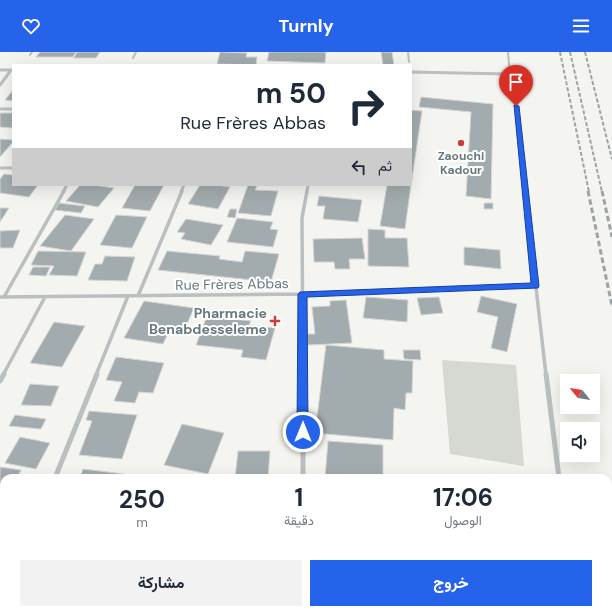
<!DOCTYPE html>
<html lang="ar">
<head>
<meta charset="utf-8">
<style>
  :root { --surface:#fff; --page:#f2f2f3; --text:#1f2937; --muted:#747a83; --accent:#2563eb }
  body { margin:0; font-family:"DM Sans",Vazirmatn,sans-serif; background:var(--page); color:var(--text); direction:rtl; height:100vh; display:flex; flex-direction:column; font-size:15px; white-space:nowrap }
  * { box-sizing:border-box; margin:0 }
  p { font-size:13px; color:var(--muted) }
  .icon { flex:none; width:22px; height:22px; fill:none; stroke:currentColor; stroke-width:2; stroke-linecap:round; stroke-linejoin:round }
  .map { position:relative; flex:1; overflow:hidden; direction:ltr }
  .panel { position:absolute; left:0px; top:422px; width:612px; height:140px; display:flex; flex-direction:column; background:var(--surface); border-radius:12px 12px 0 0; box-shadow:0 4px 16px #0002; direction:rtl }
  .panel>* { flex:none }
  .guide { position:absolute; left:12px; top:12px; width:400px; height:122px; border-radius:0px; box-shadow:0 4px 16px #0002; direction:rtl; background:#fff; color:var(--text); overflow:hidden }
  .needle { width:26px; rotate:300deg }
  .buttons { position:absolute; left:560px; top:322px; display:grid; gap:8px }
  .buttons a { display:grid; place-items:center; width:40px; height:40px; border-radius:0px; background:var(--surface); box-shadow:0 4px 16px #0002; font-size:20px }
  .pin { position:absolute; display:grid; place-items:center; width:34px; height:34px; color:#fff; margin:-41px -17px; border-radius:50% 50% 50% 0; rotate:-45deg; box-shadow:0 0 4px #0007 }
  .pin .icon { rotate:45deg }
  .me { position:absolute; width:44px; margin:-22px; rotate:0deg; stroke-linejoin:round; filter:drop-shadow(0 0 3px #0008) }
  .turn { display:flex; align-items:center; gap:14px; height:84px; padding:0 20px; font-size:18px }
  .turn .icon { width:52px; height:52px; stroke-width:2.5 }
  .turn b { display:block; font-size:28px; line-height:34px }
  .then { display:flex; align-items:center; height:38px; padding:0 20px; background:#0003; gap:8px; font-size:15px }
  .eta { display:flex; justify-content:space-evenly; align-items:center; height:68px; text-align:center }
  .eta b { font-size:24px; font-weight:700; line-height:28px }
  .action { display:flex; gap:8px; margin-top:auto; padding:8px 20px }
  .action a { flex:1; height:46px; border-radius:0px; background:var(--accent); color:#fff; font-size:16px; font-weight:700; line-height:46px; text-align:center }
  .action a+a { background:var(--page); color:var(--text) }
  header { display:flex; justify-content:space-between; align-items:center; height:52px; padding:0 20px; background:var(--accent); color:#fff; font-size:18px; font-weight:700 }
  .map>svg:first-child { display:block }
  .green { fill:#d5d9d1 }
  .building { fill:#a2abad; stroke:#d6d5d4 }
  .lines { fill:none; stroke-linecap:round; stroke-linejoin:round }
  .service { stroke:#babfc0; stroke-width:2 }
  .minor-far2 { stroke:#babfc0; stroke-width:3 }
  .minor-far1 { stroke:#babfc0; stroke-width:3.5 }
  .minor { stroke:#babfc0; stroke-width:5 }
  .rail-far1 { stroke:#9ca4a6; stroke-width:2; stroke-dasharray:4 2; stroke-linecap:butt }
  .rail { stroke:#9ca4a6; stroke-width:3; stroke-dasharray:5.5 3; stroke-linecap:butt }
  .route { fill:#2563eb; stroke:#184099 }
  .poi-dot { fill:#cb3f3a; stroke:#fff; stroke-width:1.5 }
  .labels { text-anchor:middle; stroke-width:4; stroke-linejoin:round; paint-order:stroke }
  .far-poi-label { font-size:12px; font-weight:bold; fill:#67797e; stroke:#fff }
  .street-label { font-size:14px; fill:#67797e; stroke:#fff }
  .poi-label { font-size:14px; font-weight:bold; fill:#67797e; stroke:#fff; text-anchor:end }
</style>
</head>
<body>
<header><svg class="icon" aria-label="menu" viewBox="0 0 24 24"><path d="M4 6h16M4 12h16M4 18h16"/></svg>Turnly<svg class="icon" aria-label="heart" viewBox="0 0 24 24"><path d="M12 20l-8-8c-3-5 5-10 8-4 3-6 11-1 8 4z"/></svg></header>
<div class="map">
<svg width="612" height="562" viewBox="0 0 612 562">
  <rect width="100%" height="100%" fill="#f4f4f1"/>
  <path class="green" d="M442,308L516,313L524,414L450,402Z"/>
  <path class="building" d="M40,0H76L73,5H36Z
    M77,0H100L96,6H74Z
    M220,0L247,1L246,5H257L256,13L217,12Z
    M269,0H326L325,11L267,9Z
    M381,0H392L394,13H383Z
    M13,38V49L5,48Z
    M421,45L493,52L491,147L466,144L471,60L419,55Z
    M411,58L422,59L411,133Z
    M0,61H13L12,76L0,75Z
    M0,87L13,88V90L0,105Z
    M4,122L13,123V133H38L29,145L0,141V127Z
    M80,133H94L114,136L98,155L66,149Z
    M135,133H164L150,159L122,156Z
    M200,133H217L230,135L218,157L188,152Z
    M248,133L257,134L255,138L278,139L271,164L238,161Z
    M387,133H411L405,177L380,174Z
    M319,144L362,148L358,170L323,167L325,154H317Z
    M59,151L85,154L81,161L55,158Z
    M484,151H493V157H484Z
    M0,156H9L0,170Z
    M230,157H237L235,166L227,165Z
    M65,163L94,167L71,199L40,194Z
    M116,163L147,165L132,196L100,193Z
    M237,166L273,170L270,177L278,178L273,195L227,190Z
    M186,167L223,173L211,193L181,187L185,181L177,180Z
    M368,177L385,178V186H407L409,215L368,214Z
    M20,178L13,196H0V179Z
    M362,186L365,207H349L350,217H335L334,210H314L313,187Z
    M464,195L500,198L501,217L464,213Z
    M38,199L86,200L77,224L49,223L54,214L31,213Z
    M167,199L220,204L219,207L242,210L245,199L279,202L271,230L158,218Z
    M105,204L135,205L127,229L88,228L95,212H102Z
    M33,215H50L46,224L29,223Z
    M481,244L517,252L507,300L491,296L498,265L477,260Z
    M366,245L408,248L407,270L363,266Z
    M439,245L443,261L421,263L417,246Z
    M346,248L352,291L308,293L307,282H315L312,255L330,254V249Z
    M144,249L194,256L184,279L170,277L163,292L124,286Z
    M207,264L251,269L249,273L275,276L266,308L241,305L243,298L196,293Z
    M54,270L85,274L62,315L30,311Z
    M326,293L384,298V307L413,309L412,341H406L405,358L394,356L393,388L315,381Z
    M403,298H420L421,308L404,307Z
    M116,305L164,311L153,341L139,340L135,351L114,349L122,330L106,328Z
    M30,332L59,334L51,354L21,353Z
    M89,359L137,363L122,407L79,403L92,369L86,368Z
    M15,363L46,367L41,377L9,374Z
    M182,372L224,381L208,422L164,413Z
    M20,385L50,391L36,417L5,411Z
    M328,389L383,393V426H325Z
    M238,399H270L268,426H235Z
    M0,415L21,418L17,426H4V449L0,457Z
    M83,417L124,422L123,426H80Z
    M487,422L507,426H487Z
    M89,558H114V562H88Z
    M190,558H269V562H189Z
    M340,558H462V562H340Z"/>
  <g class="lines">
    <path class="service" d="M408,0L409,10
      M508,0L510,23
      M30,3L32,0
      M133,6L136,0"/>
    <path class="minor-far2" d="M0,18H13
      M411,20L506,22L513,24L525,140
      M0,33L11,18
      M0,57H13
      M0,116H13
      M63,140L67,133
      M181,140L184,133
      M307,140L308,133"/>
    <path class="minor-far1" d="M525,139L546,323
      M138,244L182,139
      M0,245L303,242L535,233
      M4,245L64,139
      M3,323L45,245
      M96,323L128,244
      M303,323L302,166L307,139"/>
    <path class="minor" d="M303,322V426
      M546,322L559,426
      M0,329L4,322
      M55,426L97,322
      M302,558V562
      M575,558L576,562
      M1,562L4,555"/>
    <path class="rail-far1" d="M560,0L589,140
      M570,0L602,140
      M585,0L612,107"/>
    <path class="rail" d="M588,139L612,254
      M602,139L612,185"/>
  </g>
  <path class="route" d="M514,53L519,54L539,234L538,236L307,245L308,380L306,383L303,384L299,383L297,380L298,242L300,240L531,231Z"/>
  <g class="poi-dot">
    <circle cx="461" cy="91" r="4"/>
    <path d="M273 263h4v4h4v4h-4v4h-4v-4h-4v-4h4z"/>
  </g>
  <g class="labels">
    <g class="far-poi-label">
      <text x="461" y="108">Zaouchi<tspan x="461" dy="14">Kadour</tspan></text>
    </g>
    <g class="street-label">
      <text transform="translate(232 232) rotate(-1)" y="5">Rue Frères Abbas</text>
    </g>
    <g class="poi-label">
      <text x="267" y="266">Pharmacie<tspan x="267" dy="16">Benabdesseleme</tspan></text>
    </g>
  </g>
</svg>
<div class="buttons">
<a><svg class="needle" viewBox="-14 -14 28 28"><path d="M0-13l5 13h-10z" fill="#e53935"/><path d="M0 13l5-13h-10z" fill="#747a83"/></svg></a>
<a><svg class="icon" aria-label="sound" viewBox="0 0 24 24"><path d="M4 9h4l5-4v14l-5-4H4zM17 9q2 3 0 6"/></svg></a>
</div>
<div class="pin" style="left:516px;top:54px;background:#d93025"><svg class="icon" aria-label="arrive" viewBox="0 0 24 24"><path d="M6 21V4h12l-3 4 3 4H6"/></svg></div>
<svg class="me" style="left:303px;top:380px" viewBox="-20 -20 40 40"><circle r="17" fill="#2563eb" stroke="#fff" stroke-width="3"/><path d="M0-11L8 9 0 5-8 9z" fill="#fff"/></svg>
<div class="guide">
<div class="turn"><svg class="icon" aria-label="right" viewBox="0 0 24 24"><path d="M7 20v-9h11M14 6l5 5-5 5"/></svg><div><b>50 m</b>Rue Frères Abbas</div></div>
<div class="then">ثم<svg class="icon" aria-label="left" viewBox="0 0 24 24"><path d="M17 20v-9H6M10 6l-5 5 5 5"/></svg></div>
</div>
<section class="panel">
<div class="eta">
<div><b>17:06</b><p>الوصول</p></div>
<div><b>1</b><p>دقيقة</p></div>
<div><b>250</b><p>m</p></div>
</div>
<div class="action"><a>خروج</a><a>مشاركة</a></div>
</section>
</div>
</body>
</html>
